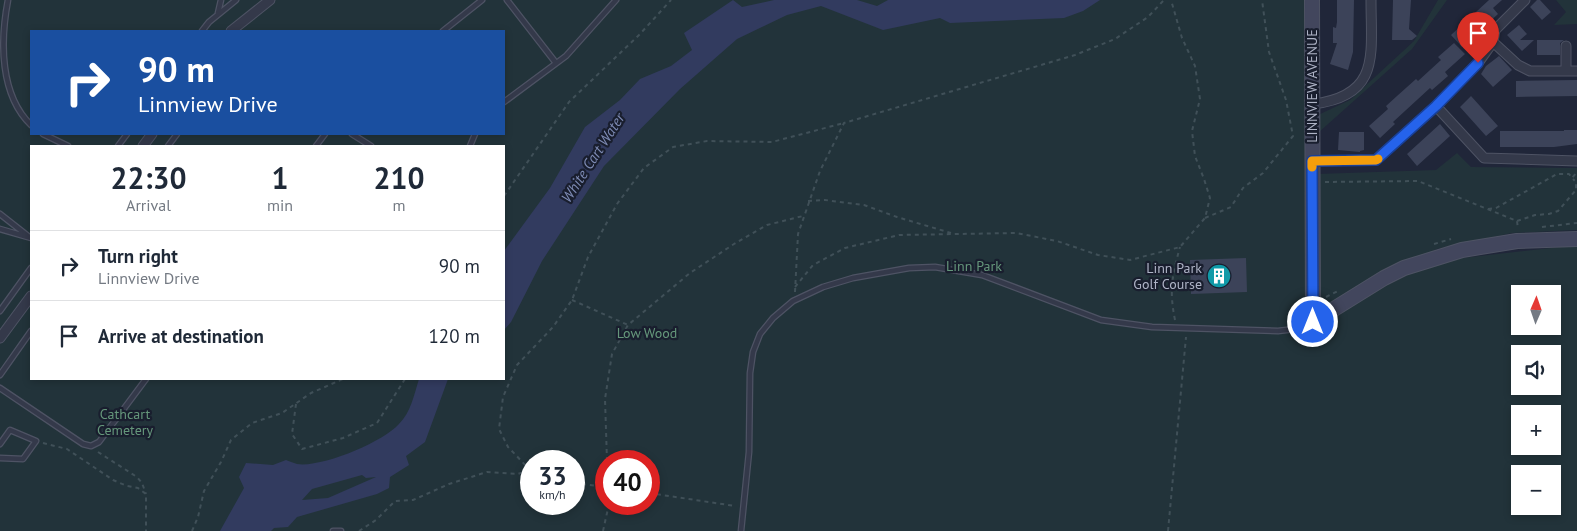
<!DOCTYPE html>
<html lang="en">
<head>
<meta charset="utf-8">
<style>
  :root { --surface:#fff; --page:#f2f2f3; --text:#1f2937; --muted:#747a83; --line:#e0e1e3 }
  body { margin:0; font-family:"PT Sans",sans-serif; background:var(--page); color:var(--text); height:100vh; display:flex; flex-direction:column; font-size:19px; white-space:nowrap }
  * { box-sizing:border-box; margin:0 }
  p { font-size:16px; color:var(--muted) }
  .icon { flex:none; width:28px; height:28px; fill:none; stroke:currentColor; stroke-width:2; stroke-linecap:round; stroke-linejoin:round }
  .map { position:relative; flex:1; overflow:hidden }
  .drawer { position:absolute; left:30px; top:145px; width:475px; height:235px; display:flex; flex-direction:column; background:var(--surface); border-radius:0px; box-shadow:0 2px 8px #0003 }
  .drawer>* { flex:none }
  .guide { position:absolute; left:30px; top:30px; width:475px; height:105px; border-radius:0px; box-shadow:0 2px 8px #0003; background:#1a4fa0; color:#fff; overflow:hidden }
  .needle { width:32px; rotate:2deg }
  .buttons { position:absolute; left:1511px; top:285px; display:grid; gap:10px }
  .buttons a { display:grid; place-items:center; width:50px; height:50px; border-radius:0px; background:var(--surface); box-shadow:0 2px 8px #0003; font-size:25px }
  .speed { position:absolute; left:520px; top:450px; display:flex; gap:10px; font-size:25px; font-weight:700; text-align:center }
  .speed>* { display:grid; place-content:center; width:65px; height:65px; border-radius:50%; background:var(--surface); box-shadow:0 2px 8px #0003; line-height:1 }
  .speed small { font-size:12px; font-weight:400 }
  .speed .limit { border:8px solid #d22; background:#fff; color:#111 }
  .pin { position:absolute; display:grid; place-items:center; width:42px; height:42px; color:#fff; margin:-51px -21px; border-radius:50% 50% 50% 0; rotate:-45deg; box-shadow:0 0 5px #0007 }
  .pin .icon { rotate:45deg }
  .me { position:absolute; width:55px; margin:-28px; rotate:0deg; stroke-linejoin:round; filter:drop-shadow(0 0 4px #0008) }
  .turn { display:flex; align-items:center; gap:18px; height:105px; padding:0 25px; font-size:22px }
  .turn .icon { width:65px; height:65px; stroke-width:2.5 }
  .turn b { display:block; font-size:35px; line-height:42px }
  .eta { display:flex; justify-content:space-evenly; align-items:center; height:85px; text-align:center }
  .eta b { font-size:30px; font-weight:600; line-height:35px }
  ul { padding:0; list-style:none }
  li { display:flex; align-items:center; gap:15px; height:70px; padding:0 25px; border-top:1px solid var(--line) }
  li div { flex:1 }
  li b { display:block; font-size:19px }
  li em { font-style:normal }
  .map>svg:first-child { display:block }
  .green { fill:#22333a; fill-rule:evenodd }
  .water { fill:#323b5f; fill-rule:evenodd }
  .building { fill:#3c4359 }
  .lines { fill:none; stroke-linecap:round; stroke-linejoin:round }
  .lane-casing { stroke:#4e5364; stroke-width:7 }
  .street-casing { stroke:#4e5364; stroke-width:11 }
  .secondary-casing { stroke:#4e5364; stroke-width:16 }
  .path { stroke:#405058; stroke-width:2; stroke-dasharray:4 4; stroke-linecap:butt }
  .lane { stroke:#34394a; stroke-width:4.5 }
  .street { stroke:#34394a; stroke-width:9 }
  .secondary { stroke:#42465d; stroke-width:14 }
  .route-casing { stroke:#184099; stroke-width:12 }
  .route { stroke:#2563eb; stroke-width:9 }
  .slow { stroke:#f59e0b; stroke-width:9 }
  .labels { text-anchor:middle; stroke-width:4.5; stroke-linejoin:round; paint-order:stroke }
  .street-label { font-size:14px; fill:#aeb3c6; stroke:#191e2e }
  .park-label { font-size:14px; fill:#65977b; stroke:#191e2e }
  .poi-label { font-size:14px; fill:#aeb3c6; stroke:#191e2e; text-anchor:end }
  .water-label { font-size:15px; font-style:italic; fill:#7d8ab3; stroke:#191e2e }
</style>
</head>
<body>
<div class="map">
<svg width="1577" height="531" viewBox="0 0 1577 531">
  <rect width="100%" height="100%" fill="#202639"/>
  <path class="green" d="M0,0H1305L1307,331L1411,270L1462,258L1577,245V531H0ZM31,31H504V134H31ZM31,146H504V379H31ZM1520,294H1552V326H1520ZM1520,354H1552V386H1520ZM1520,414H1552V446H1520ZM531,461H574V504H531ZM606,461H649V504H606ZM1520,474H1552V506H1520Z
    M1438,0H1447L1412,49L1318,133L1316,116L1350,100L1414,41Z
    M1556,0H1577V24L1554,25L1566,12Z
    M1457,153L1471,167L1577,168V230L1512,233L1437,249L1318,313L1317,174L1436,170Z"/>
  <path class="water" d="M733,0L742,7L774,0H857L877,6L888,0H1100L1083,11L1064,18L950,23L940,18L883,30L821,6L787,15L737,39L680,89L604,166L542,261L511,322L504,330V251L550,188L585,127L620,100L640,79L671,66L692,50L684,33Z
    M419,379H448L425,442L406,456L409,465L390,477L389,488L377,494L297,517L288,527L274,528L271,531H220L244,488L239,477L246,463L273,465L286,460C289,461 293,463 297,464C321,468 383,442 399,424C411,412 414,395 419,379ZM362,475L366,478L376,477L328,498L302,500L312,489Z"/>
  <path class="building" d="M1337,0H1354L1353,52L1348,70L1330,64L1337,43H1333V27L1336,28L1337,22Z
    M1393,0H1411L1409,29L1417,36L1412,40H1392Z
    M1489,0H1502L1493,8L1498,14L1462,47L1451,35Z
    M1537,0H1540L1551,12L1542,20L1530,7Z
    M1519,25L1527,34L1520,40H1534L1522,51L1507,35Z
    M1537,40H1564L1560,43V55H1537Z
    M1454,43L1465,54L1445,72L1448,76L1432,90L1430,88L1393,122L1395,124L1380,138L1369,126L1388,109L1386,106L1397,96L1416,79L1418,81L1441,60L1438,57Z
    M1499,56L1512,70L1493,87L1481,74L1486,66Z
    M1577,80V96L1516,97V81Z
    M1471,96L1498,126L1486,136L1460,107Z
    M1440,124L1450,136L1417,166L1407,154Z
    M1564,130H1577V144L1554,147H1500V131H1564Z
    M1339,132H1364V150L1360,151V152L1338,150Z
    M1246,258L1247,292L1191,294L1190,260Z"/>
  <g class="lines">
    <g class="lane-casing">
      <path id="lane" d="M8,0C0,42 0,95 31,125
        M507,0L556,63
        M218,13L221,0
        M202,31L209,22L236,0
        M443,31L482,0
        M504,102L566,56L616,0
        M43,134L68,146
        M352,134L371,146
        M118,146L127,134
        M168,146L177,134
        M316,146L325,134
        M470,146L475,134
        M0,214L28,236
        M0,229L31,238
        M0,311L31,268
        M0,375L31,331
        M0,388L83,444L91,446L99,442L146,379
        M0,444L10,430L36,441L23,459L0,458
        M333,531H341
        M741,531L749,452L750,373L753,352L760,334L773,318L793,301L823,287L853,278L909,268L935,267L982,275L1101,320L1152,327L1278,331L1295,329L1311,323"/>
    </g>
    <g class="street-casing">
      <path id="street" d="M231,31L270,0
        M1493,42L1518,65L1530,71H1577
        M1566,71V46
        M1313,104C1381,96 1371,54 1371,0
        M1436,106L1484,158L1577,161
        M143,146L152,134
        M1312,161L1376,160L1436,106L1478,63L1493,42L1495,30L1525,0
        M0,338L31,296"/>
    </g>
    <g class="secondary-casing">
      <path id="secondary" d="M1312,0L1313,322L1384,278L1404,268L1462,250L1517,241L1577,239"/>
    </g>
    <path class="path" d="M1325,182L1418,181L1517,221L1518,229
      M504,196L569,102L640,34L671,0
      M808,201L825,200L864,205L897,217L951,233
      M1488,209L1496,208L1557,174H1569L1572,178L1577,172
      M1205,218L1231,207L1243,188L1263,173L1293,136L1286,100L1269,52L1262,0
      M1517,221L1535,215L1549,214L1558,211L1576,190V182L1573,179
      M1542,227L1577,223
      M1434,244L1451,239
      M795,287L813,265L845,248L899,235L1016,233L1057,241L1098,255L1130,260L1180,247L1205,218L1210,198L1204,179L1195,156L1192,131L1200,99L1195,66L1182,38L1171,0
      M795,292L798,234L820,171L844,123L1075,55L1115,39L1148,17L1164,0
      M1326,297L1338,291
      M572,300L628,325
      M1175,320C1169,290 1172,276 1180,247
      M296,404L292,434L302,449L343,438L377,423L405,379
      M43,443L67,449L113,480L127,486L138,488L146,494V531
      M98,452L137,477L142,483L146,494
      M607,461L605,399L612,354L628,325L690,273L734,244L767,225L803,216
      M531,471L508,447L499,429L503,397L517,365L553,327L572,300L588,257L617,204L644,168L673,147L707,141L772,142L844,123
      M574,483L606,487
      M649,493L735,506
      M192,531L198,517L204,491L221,462L231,440L252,423L282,413L311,393L343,379
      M359,531L376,520L395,501L413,500L449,484L487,472L518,474L529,470
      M603,531L609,504
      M1168,531L1186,337"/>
    <use href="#lane" class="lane"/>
    <use href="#street" class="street"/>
    <use href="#secondary" class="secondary"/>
  </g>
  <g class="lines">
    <g class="route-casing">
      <path id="route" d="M1313,322L1312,161L1376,160L1436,106L1478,63"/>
    </g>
    <use href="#route" class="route"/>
    <path class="slow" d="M1312,167V161L1376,160L1378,159"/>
  </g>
  <defs>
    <g id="building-disc" transform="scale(1.25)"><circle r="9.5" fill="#0f9aa8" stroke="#191e2e"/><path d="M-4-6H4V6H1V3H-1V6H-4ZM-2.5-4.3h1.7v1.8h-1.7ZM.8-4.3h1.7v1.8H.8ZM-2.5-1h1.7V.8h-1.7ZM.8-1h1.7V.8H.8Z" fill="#fff"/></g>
  </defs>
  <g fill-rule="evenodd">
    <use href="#building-disc" x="1219" y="276"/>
  </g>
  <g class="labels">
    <g class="street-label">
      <text transform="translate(1312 86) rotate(-90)" y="5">LINNVIEW AVENUE</text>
    </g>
    <g class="park-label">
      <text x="974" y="271">Linn Park</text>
      <text x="647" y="338">Low Wood</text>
      <text x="125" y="419">Cathcart<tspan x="125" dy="16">Cemetery</tspan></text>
    </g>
    <g class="poi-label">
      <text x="1202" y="273">Linn Park<tspan x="1202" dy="16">Golf Course</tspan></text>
    </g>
    <g class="water-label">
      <text transform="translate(593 158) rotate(-57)" y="5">White Cart Water</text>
    </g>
  </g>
</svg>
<div class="buttons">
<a><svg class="needle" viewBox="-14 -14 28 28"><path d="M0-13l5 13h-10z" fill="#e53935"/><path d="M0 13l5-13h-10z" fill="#747a83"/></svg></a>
<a><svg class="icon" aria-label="sound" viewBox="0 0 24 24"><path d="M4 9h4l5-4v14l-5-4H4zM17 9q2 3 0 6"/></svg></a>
<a>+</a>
<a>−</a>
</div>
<div class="speed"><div>33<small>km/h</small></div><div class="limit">40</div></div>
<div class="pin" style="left:1478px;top:63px;background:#d93025"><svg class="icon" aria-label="arrive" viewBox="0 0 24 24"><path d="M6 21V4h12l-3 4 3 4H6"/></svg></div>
<svg class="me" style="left:1313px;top:322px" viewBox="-20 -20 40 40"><circle r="17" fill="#2563eb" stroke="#fff" stroke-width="3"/><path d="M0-11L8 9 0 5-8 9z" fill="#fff"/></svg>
<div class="guide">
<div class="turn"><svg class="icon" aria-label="right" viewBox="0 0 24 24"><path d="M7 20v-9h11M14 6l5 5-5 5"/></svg><div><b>90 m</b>Linnview Drive</div></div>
</div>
<section class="drawer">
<div class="eta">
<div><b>22:30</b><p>Arrival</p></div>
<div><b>1</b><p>min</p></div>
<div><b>210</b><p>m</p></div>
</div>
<ul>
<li><svg class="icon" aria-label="right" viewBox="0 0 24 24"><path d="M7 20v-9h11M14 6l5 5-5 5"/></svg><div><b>Turn right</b><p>Linnview Drive</p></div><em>90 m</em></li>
<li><svg class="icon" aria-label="arrive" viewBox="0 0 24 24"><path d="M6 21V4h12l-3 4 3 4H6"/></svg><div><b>Arrive at destination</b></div><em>120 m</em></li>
</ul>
</section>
</div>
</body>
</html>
